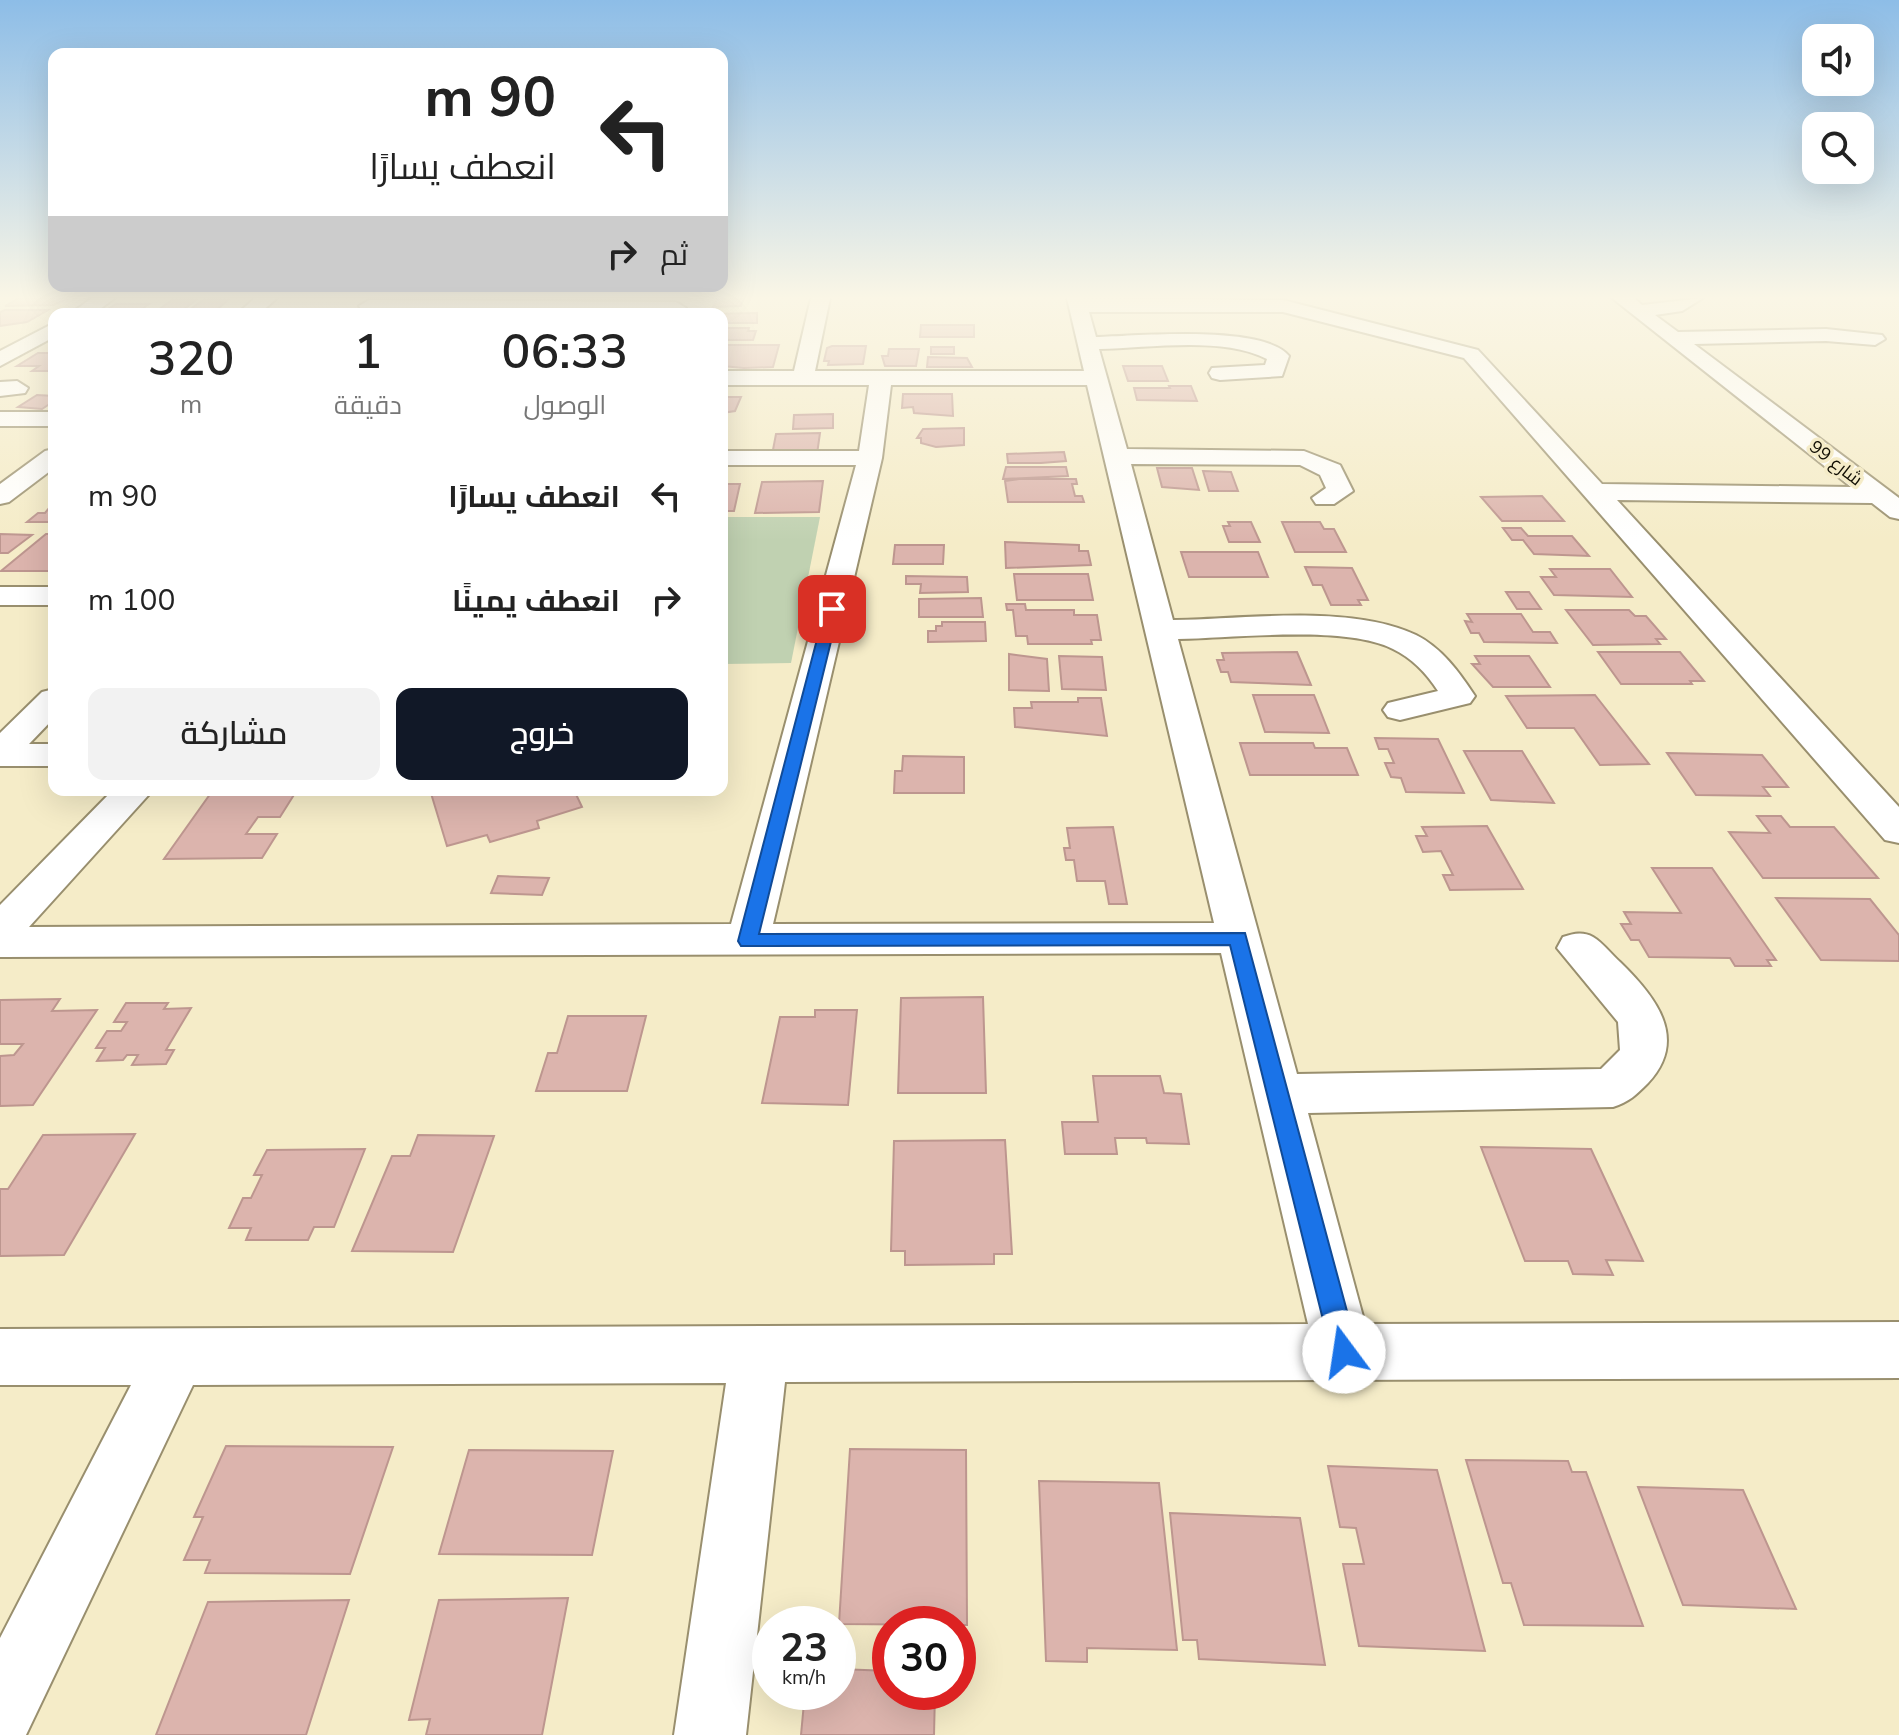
<!DOCTYPE html>
<html lang="ar">
<head>
<meta charset="utf-8">
<style>
  :root { --surface:#fff; --page:#f2f2f2; --text:#222; --muted:#767676; --accent:#111827 }
  body { margin:0; font-family:"Nunito Sans",Cairo,sans-serif; background:var(--page); color:var(--text); direction:rtl; height:100vh; display:flex; flex-direction:column; font-size:30px; white-space:nowrap }
  * { box-sizing:border-box; margin:0 }
  p { font-size:26px; color:var(--muted) }
  .icon { flex:none; width:44px; height:44px; fill:none; stroke:currentColor; stroke-width:2; stroke-linecap:round; stroke-linejoin:round }
  .map { position:relative; flex:1; overflow:hidden; direction:ltr }
  .details { position:absolute; left:48px; top:308px; width:680px; height:488px; display:flex; flex-direction:column; background:var(--surface); border-radius:16px; box-shadow:0 8px 32px #0002; direction:rtl }
  .details>* { flex:none }
  .hud { position:absolute; left:48px; top:48px; width:680px; height:244px; border-radius:16px; box-shadow:0 8px 32px #0002; direction:rtl; background:#fff; color:var(--text); overflow:hidden }
  .buttons { position:absolute; left:1802px; top:24px; display:grid; gap:16px }
  .buttons a { display:grid; place-items:center; width:72px; height:72px; border-radius:16px; background:var(--surface); box-shadow:0 8px 32px #0002; font-size:40px }
  .speed { position:absolute; left:752px; top:1606px; display:flex; gap:16px; font-size:40px; font-weight:700; text-align:center }
  .speed>* { display:grid; place-content:center; width:104px; height:104px; border-radius:50%; background:var(--surface); box-shadow:0 8px 32px #0002; line-height:1 }
  .speed small { font-size:20px; font-weight:400 }
  .speed .limit { border:12px solid #d22; background:#fff; color:#111 }
  .pin { position:absolute; display:grid; place-items:center; width:68px; height:68px; color:#fff; margin:-34px; border-radius:16px; box-shadow:0 4px 12px #0006 }
  .me { position:absolute; width:88px; margin:-44px; rotate:346deg; stroke-linejoin:round; filter:drop-shadow(0 0 6px #0008) }
  .turn { display:flex; align-items:center; gap:28px; height:168px; padding:0 40px; font-size:36px }
  .turn .icon { width:104px; height:104px; stroke-width:2.5 }
  .turn b { display:block; font-size:56px; line-height:68px }
  .then { display:flex; align-items:center; height:76px; padding:0 40px; background:#0003; gap:16px; font-size:30px }
  .eta { display:flex; justify-content:space-evenly; align-items:center; height:136px; text-align:center }
  .eta b { font-size:48px; font-weight:600; line-height:56px }
  .cta { display:flex; gap:16px; margin-top:auto; padding:16px 40px }
  .cta a { flex:1; height:92px; border-radius:16px; background:var(--accent); color:#fff; font-size:32px; font-weight:600; line-height:92px; text-align:center }
  .cta a+a { background:var(--page); color:var(--text) }
  ul { padding:0; list-style:none }
  li { display:flex; align-items:center; gap:24px; height:104px; padding:0 40px }
  li div { flex:1 }
  li b { display:block; font-size:30px }
  li em { font-style:normal }
  .map>svg:first-child { display:block }
  .green { fill:#c0d1b1 }
  .building { fill:#dcb4ad; stroke:#bd968f; stroke-width:2 }
  .lines { fill:none; stroke-linecap:round; stroke-linejoin:round }
  .minor-casing { stroke:#998f6e; stroke-width:4 }
  .minor { fill:#fff; fill-rule:evenodd }
  .route { fill:#1a73e8; stroke:#114b97; stroke-width:2 }
  .labels { text-anchor:middle; stroke-width:7; stroke-linejoin:round; paint-order:stroke }
  .far-street-label { font-size:18px; fill:#110e03; stroke:#f5ecc8 }
</style>
</head>
<body>
<div class="map">
<svg width="1899" height="1735" viewBox="0 0 1899 1735">
  <rect width="100%" height="100%" fill="#f5ecc8"/>
  <path class="green" d="M722,517H820L791,663L722,664Z"/>
  <path class="building" d="M19,298H69L53,305L5,306Z
    M744,298L741,306L713,307L717,299Z
    M188,299L196,300L183,310L157,311L172,300Z
    M214,299L228,300L215,311H188L203,300Z
    M116,304H149L136,313H102Z
    M5,310H48L27,322L0,326V312Z
    M757,313V323H722V314H705Z
    M921,325H974V337H920Z
    M722,328H749L748,331H756L753,340H722Z
    M722,345H779L773,367L744,368L722,366Z
    M832,346H866L863,364L828,365L829,361H824L827,348Z
    M931,347H954V354H931Z
    M889,349H919L916,366H885L882,356H888Z
    M38,353H54V367L48,371H32L39,366H17Z
    M928,357L967,358L972,367H927Z
    M1123,366H1162L1168,381H1128Z
    M1169,386H1191L1197,401L1137,400L1134,388H1170Z
    M722,394H726L724,397H741L735,411L722,413Z
    M903,394H952L953,416L914,413L913,407L902,408Z
    M37,395L54,396V401L42,409L18,407Z
    M833,414V428L793,429L794,415Z
    M964,428V445L936,447L921,443V438H917L923,429Z
    M820,433L817,454L772,455L776,434Z
    M1064,452L1066,461L1041,463H1008L1007,454Z
    M1006,467H1066L1068,476L1003,479Z
    M1157,468H1192L1199,490L1162,487Z
    M1203,471L1231,472L1238,491H1209Z
    M1019,479H1076L1077,484H1072L1075,496H1082L1084,502H1008L1005,481Z
    M823,481L819,512L755,513L762,482Z
    M722,484H740L734,511H722Z
    M1542,496L1564,521H1502L1481,497Z
    M54,502V522H27L38,513H45Z
    M1228,522H1251L1260,542H1229L1223,526H1230Z
    M1282,522H1320L1324,529H1334L1346,552H1295Z
    M1503,528H1521L1528,536H1572L1589,556L1534,554L1523,540H1512Z
    M0,534L32,535L8,553H0Z
    M46,534H54V571H1Z
    M1005,542L1079,545V551H1088L1091,565L1006,568Z
    M895,545H944L943,564H893Z
    M1181,552H1258L1268,577H1189Z
    M1305,567L1352,568L1368,600H1358L1361,605H1331L1322,585H1313Z
    M1550,569H1610L1632,597L1554,595L1541,577H1556Z
    M1014,574H1088L1093,600H1017Z
    M906,576L967,577L968,592L920,593L921,584H906Z
    M1506,592H1529L1541,609H1517Z
    M981,598L983,617H919V599Z
    M1006,604H1025L1026,610H1074V615H1097L1101,640H1091L1092,644H1028L1027,636H1016L1013,610H1007Z
    M1566,610H1629L1635,616H1646L1666,639H1656L1660,644L1593,645Z
    M1467,614H1521L1533,632H1550L1557,643L1484,642L1479,633H1471L1465,621L1472,622Z
    M942,622H985L986,641L928,642V631H936V626H942Z
    M1297,652L1311,685L1231,682L1228,672H1221L1217,660H1224L1222,653Z
    M1598,652H1680L1704,681H1690L1692,684H1621Z
    M1009,654L1047,659L1049,691L1009,690Z
    M1059,656L1102,657L1106,690L1062,689Z
    M1475,656H1529L1550,687H1493L1472,664H1480Z
    M1253,695H1314L1329,733L1265,732Z
    M1595,695L1649,764L1600,765L1574,728H1527L1506,696Z
    M1078,698H1101L1107,736L1015,727L1014,708H1032L1031,702H1078Z
    M1375,738L1438,739L1464,793L1406,792L1401,778L1391,777L1385,763H1394L1388,749H1379Z
    M1240,743H1313L1315,748H1347L1358,775H1250Z
    M1464,751H1522L1554,803L1491,800Z
    M1667,753L1762,755L1788,787H1763L1770,796L1696,795Z
    M903,756L964,757V793H894L895,771H902Z
    M213,790H297L280,817H258L246,834H277L262,858L164,859Z
    M430,790H574L582,807L537,821L539,828L490,842L487,835L447,846Z
    M1757,816H1781L1790,827H1834L1878,878H1763L1729,832L1770,833Z
    M1487,826L1523,889L1450,890L1443,875H1453L1441,851L1423,852L1416,836H1427L1422,827Z
    M1113,827L1127,904H1109L1105,881H1077L1074,860H1066L1064,848H1070L1067,828Z
    M1652,868H1712L1776,960H1767L1771,966H1735L1730,958L1649,957L1639,940H1631L1621,924H1631L1624,912L1681,913Z
    M498,876L549,878L542,895L491,893Z
    M1776,898L1870,899L1899,935V961L1821,960Z
    M983,997L986,1093H898L901,998Z
    M60,999L52,1011L97,1010L33,1105L0,1106V1056L14,1055L23,1044H0V1000Z
    M126,1003H168L164,1009L191,1008L166,1050H174L166,1064L132,1065L138,1055H127L123,1060L97,1061L105,1048H96L107,1031H121L127,1022H114Z
    M815,1010H857L848,1105L762,1103L780,1017H815Z
    M568,1016H646L627,1091H536L548,1053H557Z
    M1093,1076H1160L1164,1093L1181,1094L1189,1144L1147,1143L1146,1138H1115L1117,1154H1065L1062,1122H1098Z
    M135,1134L64,1255L0,1256V1189H8L43,1135Z
    M418,1135L494,1136L453,1252L352,1251L392,1156H410Z
    M1005,1140L1012,1254H994V1264L905,1265V1251H891L894,1141Z
    M1481,1147L1591,1149L1643,1261L1606,1260L1613,1275L1573,1274L1568,1261H1525Z
    M365,1149L334,1227H314L308,1240H246L251,1228H229L243,1198H251L262,1175H254L267,1150Z
    M226,1446L393,1447L350,1574L205,1573L210,1560H184L203,1517H194Z
    M850,1449L966,1450L967,1625L839,1624Z
    M469,1450L613,1451L592,1555L439,1554Z
    M1466,1460L1568,1461L1572,1472H1586L1643,1626L1524,1625L1511,1583H1503Z
    M1328,1466L1437,1470L1485,1651L1359,1646L1343,1564H1364L1356,1528L1340,1527Z
    M1039,1481L1159,1483L1177,1650L1087,1648V1662L1046,1661Z
    M1638,1487L1743,1490L1796,1609L1683,1605Z
    M1170,1513L1300,1518L1325,1665L1199,1659L1197,1640H1183Z
    M568,1598L542,1735H426L430,1719L409,1720L439,1600Z
    M349,1600L306,1735H156L208,1602Z
    M838,1669L890,1671V1692H935L934,1735H801L805,1692H838Z"/>
  <g class="lines">
    <g class="minor-casing">
      <path id="minor" d="M92,298H115L93,314H70Z
        M255,298H277L259,314H237Z
        M811,298H830L815,371H1084L1067,298L1283,300L1478,350L1602,484L1851,487L1612,298H1634L1642,305L1703,298L1682,311L1655,315L1678,332L1826,329L1882,335L1885,339L1875,345L1826,341L1694,344L1899,498V519L1890,517L1872,503L1617,500L1899,807V843L1885,840L1464,358L1283,312H1089L1096,337C1136,336 1263,324 1289,356L1282,376L1220,380L1212,378L1209,373L1212,368L1265,365L1267,359C1223,336 1148,348 1099,349L1127,449L1304,451L1340,465L1353,491L1334,504H1316L1312,498L1326,488L1320,475L1300,465L1131,464L1173,620C1244,619 1351,604 1416,635C1442,648 1459,672 1475,696L1470,703L1400,720L1388,717L1383,710L1388,703L1438,691C1427,674 1412,658 1393,649C1346,625 1234,638 1178,639L1297,1074L1601,1069L1620,1050L1618,1022L1557,948L1563,937C1573,934 1582,931 1593,937C1602,942 1612,955 1620,962C1656,997 1689,1039 1648,1083C1636,1095 1629,1102 1613,1107L1308,1113L1365,1324L1899,1322V1378L785,1382L746,1735H674L726,1383L193,1385L26,1735H0V1638L131,1385H0V1329L1308,1324L1221,953L0,957V905L113,790H153L29,927L731,924L856,465H722V451H859L869,385H722V371H794ZM891,385H1087L1214,923L773,924L882,458Z
        M369,300L676,302L686,308L676,314L362,310L359,306Z
        M54,323V337L0,366V351Z
        M17,381L28,388L25,393L0,396V382Z
        M0,412H54V426H0Z
        M54,449V468L9,502L0,504V484L45,451Z
        M0,587H54V605H0Z
        M54,689V718L29,744H54V766H0V733L42,692Z"/>
    </g>
    <use href="#minor" class="minor"/>
  </g>
  <linearGradient id="sky" x2="0" y2="1"><stop stop-color="#8dbde7"/><stop offset="0.55" stop-color="#faf6e6"/><stop offset="1" stop-color="#faf6e6" stop-opacity="0"/></linearGradient>
  <rect width="1899" height="541" fill="url(#sky)"/>
  <path class="route" d="M832,605L839,609L759,934L1245,933L1358,1352L1354,1361L1344,1365L1335,1361L1331,1352L1230,945L741,946L738,941L825,609Z"/>
  <g class="labels">
    <g class="far-street-label">
      <text transform="translate(1836 463) rotate(38)" y="6">شارع 99</text>
    </g>
  </g>
</svg>
<div class="buttons">
<a><svg class="icon" aria-label="sound" viewBox="0 0 24 24"><path d="M4 9h4l5-4v14l-5-4H4zM17 9q2 3 0 6"/></svg></a>
<a><svg class="icon" aria-label="search" viewBox="0 0 24 24"><circle cx="10" cy="10" r="6"/><path d="M15 15l6 6"/></svg></a>
</div>
<div class="speed"><div>23<small>km/h</small></div><div class="limit">30</div></div>
<div class="pin" style="left:832px;top:609px;background:#d93025"><svg class="icon" aria-label="arrive" viewBox="0 0 24 24"><path d="M6 21V4h12l-3 4 3 4H6"/></svg></div>
<svg class="me" style="left:1344px;top:1352px" viewBox="-20 -20 40 40"><circle r="19" fill="#fff"/><path d="M0-13L10 11 0 6-10 11z" fill="#1a73e8"/></svg>
<div class="hud">
<div class="turn"><svg class="icon" aria-label="left" viewBox="0 0 24 24"><path d="M17 20v-9H6M10 6l-5 5 5 5"/></svg><div><b>90 m</b>انعطف يسارًا</div></div>
<div class="then">ثم<svg class="icon" aria-label="right" viewBox="0 0 24 24"><path d="M7 20v-9h11M14 6l5 5-5 5"/></svg></div>
</div>
<section class="details">
<div class="eta">
<div><b>06:33</b><p>الوصول</p></div>
<div><b>1</b><p>دقيقة</p></div>
<div><b>320</b><p>m</p></div>
</div>
<ul>
<li><svg class="icon" aria-label="left" viewBox="0 0 24 24"><path d="M17 20v-9H6M10 6l-5 5 5 5"/></svg><div><b>انعطف يسارًا</b></div><em>90 m</em></li>
<li><svg class="icon" aria-label="right" viewBox="0 0 24 24"><path d="M7 20v-9h11M14 6l5 5-5 5"/></svg><div><b>انعطف يمينًا</b></div><em>100 m</em></li>
</ul>
<div class="cta"><a>خروج</a><a>مشاركة</a></div>
</section>
</div>
</body>
</html>
